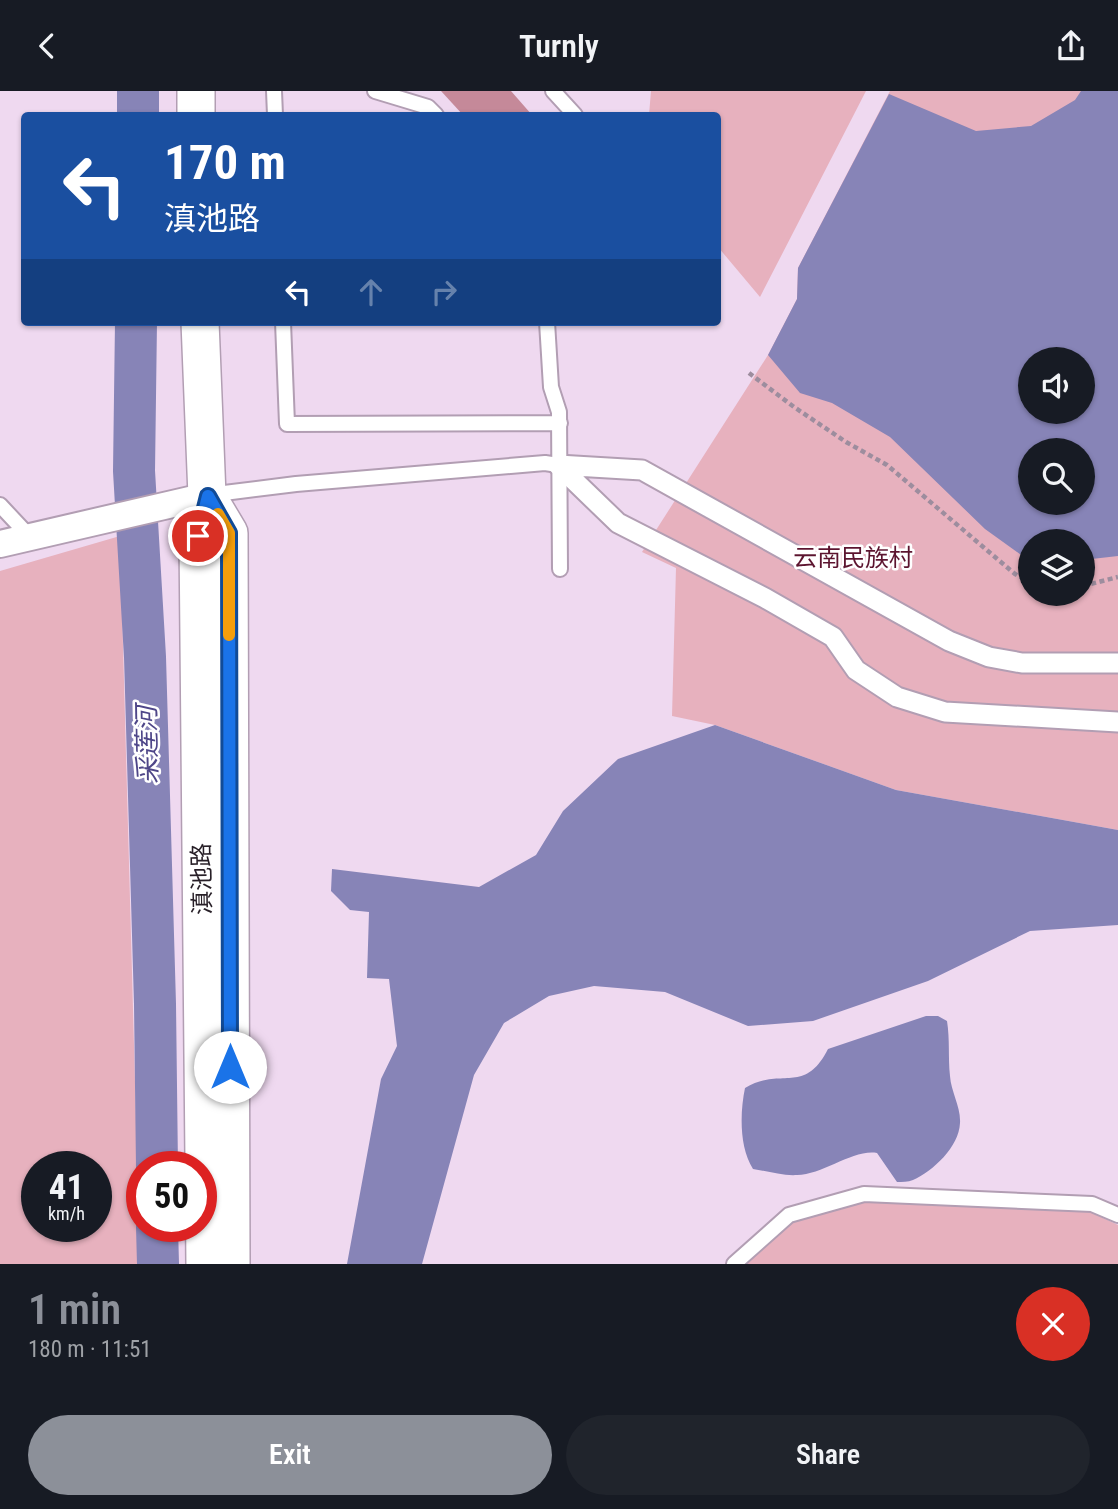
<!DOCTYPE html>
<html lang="en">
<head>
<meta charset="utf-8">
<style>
  :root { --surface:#171b24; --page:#20242c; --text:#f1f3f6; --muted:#9ea1a6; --accent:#8c9099 }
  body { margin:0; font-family:"Roboto Condensed","Noto Sans SC",sans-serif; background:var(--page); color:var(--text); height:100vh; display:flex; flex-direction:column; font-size:26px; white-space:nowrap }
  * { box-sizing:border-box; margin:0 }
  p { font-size:23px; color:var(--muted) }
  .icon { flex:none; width:38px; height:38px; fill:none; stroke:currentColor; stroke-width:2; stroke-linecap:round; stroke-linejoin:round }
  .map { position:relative; height:1173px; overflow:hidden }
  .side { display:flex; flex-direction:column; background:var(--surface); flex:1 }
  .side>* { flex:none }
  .top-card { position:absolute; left:21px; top:21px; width:700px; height:214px; border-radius:7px; box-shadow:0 2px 5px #0004; background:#1a4fa0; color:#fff; overflow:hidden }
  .buttons { position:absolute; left:1018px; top:256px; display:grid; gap:14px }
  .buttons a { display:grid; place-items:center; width:77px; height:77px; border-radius:50%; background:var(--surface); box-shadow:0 2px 5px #0004; font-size:35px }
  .speed { position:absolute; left:21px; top:1060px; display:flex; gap:14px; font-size:35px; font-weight:700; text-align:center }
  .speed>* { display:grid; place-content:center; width:91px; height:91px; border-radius:50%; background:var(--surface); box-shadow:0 2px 5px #0004; line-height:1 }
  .speed small { font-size:18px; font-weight:400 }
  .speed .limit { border:10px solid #d22; background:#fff; color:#111 }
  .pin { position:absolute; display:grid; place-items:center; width:60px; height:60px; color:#fff; margin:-30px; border:4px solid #fff; border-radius:50%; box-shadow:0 2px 7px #0007 }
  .me { position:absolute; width:77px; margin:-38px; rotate:0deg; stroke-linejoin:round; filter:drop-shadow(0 0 5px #0008) }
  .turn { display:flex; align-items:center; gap:24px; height:147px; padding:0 28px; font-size:32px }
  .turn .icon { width:91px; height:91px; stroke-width:2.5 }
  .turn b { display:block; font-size:49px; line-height:60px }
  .lanes { display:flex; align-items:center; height:66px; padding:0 28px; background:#0003; justify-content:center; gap:35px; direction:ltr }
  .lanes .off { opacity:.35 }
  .round { display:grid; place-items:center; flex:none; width:74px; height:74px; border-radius:37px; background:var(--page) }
  .headline { display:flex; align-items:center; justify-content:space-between; height:119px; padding:0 28px }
  h1 { font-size:42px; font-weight:600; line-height:52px; color:var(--accent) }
  .action { display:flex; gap:14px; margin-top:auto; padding:14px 28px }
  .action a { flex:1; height:80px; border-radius:42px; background:var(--accent); color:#fff; font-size:28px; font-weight:600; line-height:80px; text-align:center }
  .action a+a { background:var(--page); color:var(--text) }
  header { display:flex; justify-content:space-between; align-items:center; height:91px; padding:0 28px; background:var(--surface); font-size:32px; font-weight:600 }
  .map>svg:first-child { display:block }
  .green { fill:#e7b1be; fill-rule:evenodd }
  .forest { fill:#c58999 }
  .water { fill:#8784b7; fill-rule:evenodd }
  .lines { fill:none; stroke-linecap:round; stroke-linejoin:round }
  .river { stroke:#8784b7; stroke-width:42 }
  .service-casing { stroke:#b29eb3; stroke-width:18 }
  .pedestrian-casing { stroke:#b29eb3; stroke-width:23 }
  .minor-casing { stroke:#b29eb3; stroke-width:30 }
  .secondary-casing { stroke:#b29eb3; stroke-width:40 }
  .path { stroke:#9d8d9e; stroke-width:4.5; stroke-dasharray:5 3.5; stroke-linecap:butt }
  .service { stroke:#fff; stroke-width:14 }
  .pedestrian { stroke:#fff; stroke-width:19 }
  .minor { stroke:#fff; stroke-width:26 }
  .secondary { stroke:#fff; stroke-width:37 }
  .route-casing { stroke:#114b97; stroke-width:18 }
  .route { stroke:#1a73e8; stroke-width:12 }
  .slow { stroke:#f59e0b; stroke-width:12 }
  .labels { text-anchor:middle; stroke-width:5; stroke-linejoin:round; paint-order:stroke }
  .park-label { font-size:24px; fill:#5c142f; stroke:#fff }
  .street-label { font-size:24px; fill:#271f27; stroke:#fff }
  .water-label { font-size:26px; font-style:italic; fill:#4e4688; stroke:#fff }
</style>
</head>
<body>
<header><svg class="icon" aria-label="back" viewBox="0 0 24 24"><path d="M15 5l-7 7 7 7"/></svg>Turnly<svg class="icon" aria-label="share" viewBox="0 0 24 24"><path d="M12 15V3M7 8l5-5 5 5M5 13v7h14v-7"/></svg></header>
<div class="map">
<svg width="1118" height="1173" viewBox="0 0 1118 1173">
  <rect width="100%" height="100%" fill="#efd9f0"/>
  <path class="green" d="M651,0H866L760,206L718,156V24H649Z
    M890,0H1118V739L896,699L715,634L672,625L676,477L642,461L768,264L797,208L798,177ZM1031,268H1083V320H1031ZM1031,359H1083V411H1031ZM1031,450H1083V502H1031Z
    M120,445L140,1173H0V480ZM96,1076V1136H37V1076Z
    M864,1110L1088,1120L1118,1134V1173H744L794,1130Z"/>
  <path class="forest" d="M441,0H511L532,24H463Z"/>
  <path class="water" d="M1081,0H1118V465L1083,469V450H1031V471L985,438L890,346L832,312L800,302L768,264L797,208L798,177L889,3L976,40L1031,35L1075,9ZM1031,268H1083V320H1031ZM1031,359H1083V411H1031Z
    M715,634L896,699L1118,739V834L1030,840L928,890L813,930L748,935L665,901L594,895L549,905L504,932L474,984L422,1173H347L381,988L397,955L389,888L367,887L369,821L350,819L331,800L332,778L479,796L536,764L563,720L618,668Z
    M926,925H938L947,930C950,949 948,966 950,985C951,1001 961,1016 960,1032C959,1056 933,1080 913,1089C908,1091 902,1091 897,1091L877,1062C853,1058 823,1084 797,1084C783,1085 767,1080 753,1078C739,1056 740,1021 745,997C781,975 804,1005 828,958Z"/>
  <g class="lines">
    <path class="river" d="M138,24V0
      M136,231L134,380L145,566L155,913L157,1076
      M157,1136L158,1173"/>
    <g class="service-casing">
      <path id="service" d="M274,0L275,24
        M375,0L428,16L436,24
        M553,0L575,24
        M283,231L287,333L560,332
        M547,231L551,296L559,321L560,478
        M208,404L296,393L545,372L558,374
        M0,414L29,445
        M734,1173L789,1124L864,1103L1092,1113L1118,1124"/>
    </g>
    <g class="pedestrian-casing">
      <path id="pedestrian" d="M558,374L618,432L765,507L833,546L856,579L897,606L945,621L1118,631
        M558,374L642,379L949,550L989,566L1022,572H1118"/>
    </g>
    <g class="minor-casing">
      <path id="minor" d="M0,453L207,405"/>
    </g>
    <g class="secondary-casing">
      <path id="secondary" d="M196,0V24
        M200,231L207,405L198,445L205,1173
        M207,405L229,442L231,1173"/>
    </g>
    <path class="path" d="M749,282L794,316L846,351L887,374L1015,483L1031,492
      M1083,495L1118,486"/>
    <use href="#service" class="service"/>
    <use href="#pedestrian" class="pedestrian"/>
    <use href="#minor" class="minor"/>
    <use href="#secondary" class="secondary"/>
  </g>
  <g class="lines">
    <g class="route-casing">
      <path id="route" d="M198,445L208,405L229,442L230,976"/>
    </g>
    <use href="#route" class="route"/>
    <path class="slow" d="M218,423L229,442V544"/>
  </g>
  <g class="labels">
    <g class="park-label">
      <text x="853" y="475">云南民族村</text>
    </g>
    <g class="street-label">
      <text transform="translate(202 788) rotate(-91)" y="8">滇池路</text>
    </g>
    <g class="water-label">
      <text transform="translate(147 654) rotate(-91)" y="9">采莲河</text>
    </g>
  </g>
</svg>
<div class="buttons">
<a><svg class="icon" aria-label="sound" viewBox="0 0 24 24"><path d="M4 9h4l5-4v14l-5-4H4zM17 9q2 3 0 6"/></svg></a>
<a><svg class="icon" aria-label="search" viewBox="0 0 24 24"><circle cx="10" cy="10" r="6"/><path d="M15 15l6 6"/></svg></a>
<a><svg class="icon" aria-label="layers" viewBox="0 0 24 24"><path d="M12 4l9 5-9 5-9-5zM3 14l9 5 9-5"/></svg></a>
</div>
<div class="speed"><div>41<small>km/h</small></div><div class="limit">50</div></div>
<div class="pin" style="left:198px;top:445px;background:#d93025"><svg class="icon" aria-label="arrive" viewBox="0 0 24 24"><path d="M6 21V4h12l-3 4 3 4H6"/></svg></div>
<svg class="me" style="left:230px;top:976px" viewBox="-20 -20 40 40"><circle r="19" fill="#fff"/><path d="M0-13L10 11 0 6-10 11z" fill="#1a73e8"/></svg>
<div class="top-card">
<div class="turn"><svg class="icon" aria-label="left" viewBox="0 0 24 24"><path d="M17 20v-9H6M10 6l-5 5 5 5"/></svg><div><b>170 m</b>滇池路</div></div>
<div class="lanes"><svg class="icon" aria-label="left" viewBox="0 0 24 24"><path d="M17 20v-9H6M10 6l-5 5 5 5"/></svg><svg class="icon off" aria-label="ahead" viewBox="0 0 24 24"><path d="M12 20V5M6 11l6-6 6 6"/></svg><svg class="icon off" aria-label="right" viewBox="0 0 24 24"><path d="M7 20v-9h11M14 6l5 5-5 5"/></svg></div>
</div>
</div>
<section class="side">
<div class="headline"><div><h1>1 min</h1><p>180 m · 11:51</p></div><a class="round" style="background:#d93025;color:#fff"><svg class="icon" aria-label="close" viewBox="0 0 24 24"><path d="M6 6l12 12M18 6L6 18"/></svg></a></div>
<div class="action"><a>Exit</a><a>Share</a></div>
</section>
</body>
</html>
